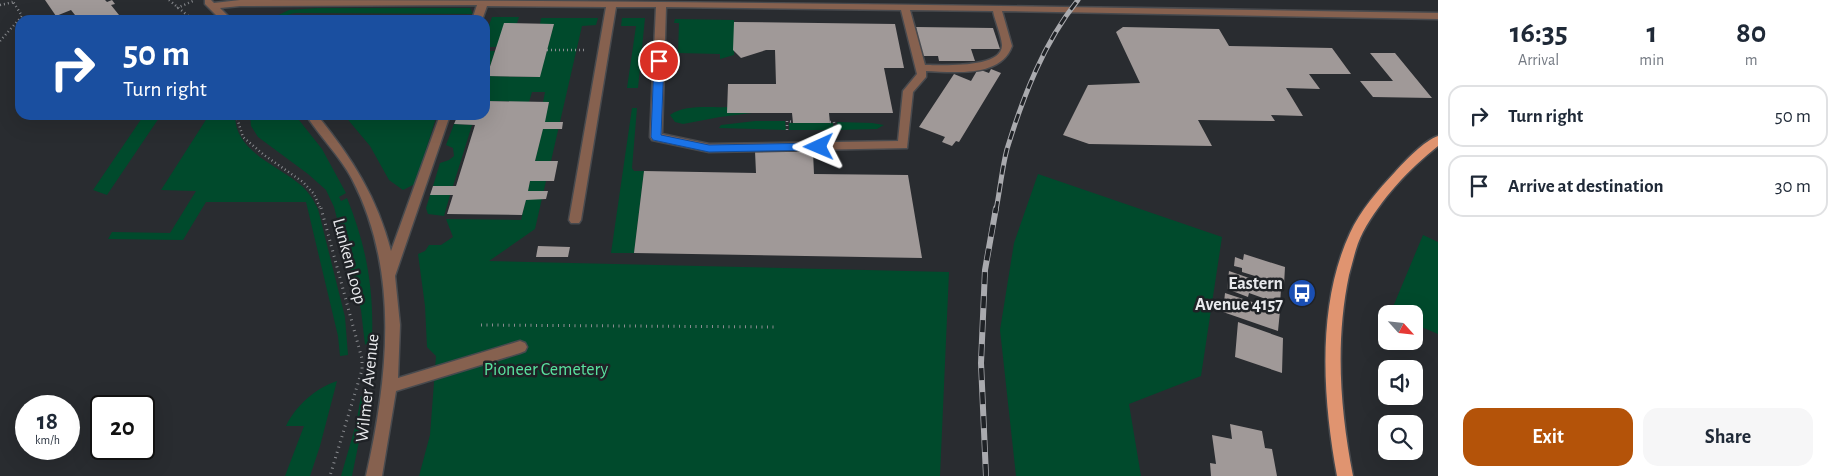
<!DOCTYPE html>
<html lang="en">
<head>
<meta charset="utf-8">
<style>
  :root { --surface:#fff; --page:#f6f6f7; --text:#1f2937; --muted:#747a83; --line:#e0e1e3; --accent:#b45309 }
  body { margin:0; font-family:"Alegreya Sans",sans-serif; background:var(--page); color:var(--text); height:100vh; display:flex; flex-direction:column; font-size:19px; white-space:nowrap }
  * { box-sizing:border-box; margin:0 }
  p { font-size:16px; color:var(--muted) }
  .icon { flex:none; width:28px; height:28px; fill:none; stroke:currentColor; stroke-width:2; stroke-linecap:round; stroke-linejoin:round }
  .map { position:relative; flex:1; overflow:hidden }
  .drawer { display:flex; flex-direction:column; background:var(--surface); width:400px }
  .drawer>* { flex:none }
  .hud { position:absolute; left:15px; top:15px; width:475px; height:105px; border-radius:15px; box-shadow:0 5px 20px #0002; background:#1a4fa0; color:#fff; overflow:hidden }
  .needle { width:32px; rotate:117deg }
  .buttons { position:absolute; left:1378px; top:305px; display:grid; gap:10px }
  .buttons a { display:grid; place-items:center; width:45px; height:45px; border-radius:10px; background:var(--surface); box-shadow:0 5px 20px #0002; font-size:25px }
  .speed { position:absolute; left:15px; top:395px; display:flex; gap:10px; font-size:25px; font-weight:700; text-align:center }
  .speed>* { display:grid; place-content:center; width:65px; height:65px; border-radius:50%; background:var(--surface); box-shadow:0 5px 20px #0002; line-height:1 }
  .speed small { font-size:12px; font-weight:400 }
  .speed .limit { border:2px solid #111; border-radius:8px; background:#fff; color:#111 }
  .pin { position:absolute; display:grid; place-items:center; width:42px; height:42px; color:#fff; margin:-21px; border:2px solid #fff; border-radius:50%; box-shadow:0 1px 5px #0007 }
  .me { position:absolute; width:55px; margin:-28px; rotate:269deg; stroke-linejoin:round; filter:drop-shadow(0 0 4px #0008) }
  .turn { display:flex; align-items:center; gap:18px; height:105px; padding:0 25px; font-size:22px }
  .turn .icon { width:65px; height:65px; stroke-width:2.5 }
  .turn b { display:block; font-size:35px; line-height:42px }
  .eta { display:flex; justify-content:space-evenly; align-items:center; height:85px; text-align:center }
  .eta b { font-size:30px; font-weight:700; line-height:35px }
  .action { display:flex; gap:10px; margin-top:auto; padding:10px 25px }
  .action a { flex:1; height:58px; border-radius:15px; background:var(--accent); color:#fff; font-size:20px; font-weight:700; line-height:58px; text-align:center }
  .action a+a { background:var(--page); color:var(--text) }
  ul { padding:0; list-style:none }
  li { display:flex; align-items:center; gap:15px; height:62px; margin:0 10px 8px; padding:0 15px; border:2px solid var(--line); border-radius:15px }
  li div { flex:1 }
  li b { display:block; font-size:19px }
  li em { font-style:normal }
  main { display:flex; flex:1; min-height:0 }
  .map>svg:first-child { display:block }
  .green { fill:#004a2c }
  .building { fill:#a09998 }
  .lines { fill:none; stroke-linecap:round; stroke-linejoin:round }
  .minor-casing { stroke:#484a4e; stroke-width:3 }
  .major-casing { stroke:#484a4e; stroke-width:3 }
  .path-far1 { stroke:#8a8c90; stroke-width:2.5; stroke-dasharray:1 3; stroke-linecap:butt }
  .path { stroke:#8a8c90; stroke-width:3; stroke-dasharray:1 4.5; stroke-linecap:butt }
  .minor { fill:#86614f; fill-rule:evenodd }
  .major { fill:#e09470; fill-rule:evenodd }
  .rail-far1-casing { stroke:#a9aaae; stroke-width:5 }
  .rail-casing { stroke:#a9aaae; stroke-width:6 }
  .rail-far1 { stroke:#1f2226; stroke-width:3; stroke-dasharray:9; stroke-linecap:butt }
  .rail { stroke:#1f2226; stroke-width:4.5; stroke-dasharray:12; stroke-linecap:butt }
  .route { fill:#1a73e8; stroke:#114b97 }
  .labels { text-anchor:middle; stroke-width:5; stroke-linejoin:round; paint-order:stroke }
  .street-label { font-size:18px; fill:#e8e9ec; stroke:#1f2226 }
  .poi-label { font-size:18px; font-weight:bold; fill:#e8e9ec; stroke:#1f2226; text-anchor:end }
  .park-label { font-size:18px; fill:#59e29f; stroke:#1f2226 }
</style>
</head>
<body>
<main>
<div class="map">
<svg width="1438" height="476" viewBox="0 0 1438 476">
  <rect width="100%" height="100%" fill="#292c30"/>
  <path class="green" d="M317,8H470L473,14L296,13C286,14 278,20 268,20L289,10Z
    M296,15L473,17V20H280Z
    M492,17H519L517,23L496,47H485V36Z
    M541,18H598L596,25L582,26L551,161H535L549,102H543L545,92H532L529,102L485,101V51H495L487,76L539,77L554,24H540Z
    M622,18H645L638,88H627L636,26H621Z
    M675,19L734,20V55L720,59V54L678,53L679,23H674Z
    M727,107L728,113H752L720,117L683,124L675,122L670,115C686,104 709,108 727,107Z
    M632,108H637L632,168L634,171H644L634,253H611Z
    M144,115H161L107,195L93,190Z
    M209,115H235C235,153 279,165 303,187C310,194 314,201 318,209L345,317L348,355L340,356L338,336L306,202H206L183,240L108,239L112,232L170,233L196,191L161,190Z
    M250,115H295L322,149L346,193L339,197L341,201L347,198C366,245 374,288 372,339L365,345L361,310L334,207L326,190L308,174L258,137L251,126Z
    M344,115H437L415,184L403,190L389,180L370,146Z
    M755,121H785L786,130L719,128L721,125Z
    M837,122L872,123L884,125L877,129L838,130Z
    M789,123H833L834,130H789Z
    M454,124L472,125L453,186H433L440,163L449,160L454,156L453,148L446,145Z
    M1038,174L1222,237L1201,376L1129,404L1141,476H1016L1000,330L1014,243Z
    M530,181H546L535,229L489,261L949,272L940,476H419L430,435L436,356L427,347L425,306L418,254L425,251L429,245H441L453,237L446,219L521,220Z
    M430,195H450L444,216L428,214L426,208Z
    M1423,235L1438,242V334L1414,324V314H1390Z
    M337,381L320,446L310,476H285L304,426H286C296,405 316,388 337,381Z
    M361,396L367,402L352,476H341L356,424Z"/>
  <path class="building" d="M45,0H105L107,2L112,0L115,4L111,5L123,20H79L71,10L56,16Z
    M734,22L895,24L904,68H884L893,113H829L830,123H793L792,113H727L728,84H776L775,50H766L741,58L733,50Z
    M504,23L554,24L540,77L487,76Z
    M916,27L993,28L1000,49H971L975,61H939L938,56H922Z
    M1123,27L1219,29L1229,46L1332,48L1351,74H1309L1320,89L1286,88L1303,116L1271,115L1275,121L1198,120L1212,146L1089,144L1063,135L1088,85L1140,83L1116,32Z
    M1370,53H1395L1432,98L1373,97L1360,81H1393Z
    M978,69L989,73L991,69L1001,73L959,142L956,141L952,146L942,142L945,137L919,127L954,74L971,81Z
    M485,101L549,102L545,122H563L562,129H543L535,161H558L554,181H530L528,191H548L546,199L526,200L522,215L447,214L453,195H430L433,186H456L475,125L454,124L457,117H478L479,115H485Z
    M755,151L813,152L814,174L908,175L922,258L634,253L644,171L756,173Z
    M538,246L570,247L568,257H536Z
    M1244,254L1285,267L1284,285L1242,272V268L1234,266L1235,257L1243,260Z
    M1229,271L1281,289L1280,304L1249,293L1248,297L1227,289Z
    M1225,293L1280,311L1278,331L1223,312Z
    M1238,322L1283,338L1282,373L1235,357Z
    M1230,424L1262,431L1265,448L1272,449L1277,476H1211L1210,463L1216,464L1212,435L1232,439Z"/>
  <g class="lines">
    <g class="minor-casing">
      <path id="minor" d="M205,0H211L214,3L240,0C639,0 1037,6 1438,13V19L1002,11L1012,46C1001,78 953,72 926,71V77L913,92L907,148L709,152L652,140L650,137L656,7H616L581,220L579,223H571L569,220L606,7L487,6L482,20H472L477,5L240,6L220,8L232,20H221L205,4ZM666,7L901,10L917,74L903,91L898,141L709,144L662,134ZM910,10L993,11C995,21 1001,34 1002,45C1003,69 940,65 925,65Z
        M306,115H317C352,158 377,197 391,251L440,115H450L395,276L400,325L398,378L520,341L525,343L527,347L525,351L520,353L396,391L382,476H366C388,378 400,272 352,179C340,156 320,137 306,115Z"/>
    </g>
    <g class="major-casing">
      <path id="major" d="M1438,136V146C1409,169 1381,199 1363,232C1356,245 1353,261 1349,275C1335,342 1340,409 1353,476H1337C1323,400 1316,306 1350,233C1360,211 1378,190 1395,172C1404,162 1425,140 1438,136Z"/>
    </g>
    <path class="path-far1" d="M169,0L193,20
      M0,5L14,2
      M177,8L193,1
      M137,20L147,16
      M0,41L22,16L12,0
      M547,50H587
      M236,115L243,137L264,155L303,182L314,194L321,210
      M830,122H834L835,130
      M787,130V121L793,122"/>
    <path class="path" d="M321,208L362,359V370L330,476
      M481,325L774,327"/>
    <use href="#minor" class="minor"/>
    <use href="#major" class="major"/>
    <g class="rail-far1-casing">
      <path id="rail-far1" d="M996,210C1000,190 1002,168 1007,149C1023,97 1044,42 1078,0"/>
    </g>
    <g class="rail-casing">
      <path id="rail" d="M986,476L981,363L985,270L996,208"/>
    </g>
    <use href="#rail-far1" class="rail-far1"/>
    <use href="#rail" class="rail"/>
  </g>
  <path class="route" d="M659,58L664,61L661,135L709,145L819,143L824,147L819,150L709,152L653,140L651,137L654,61Z"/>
  <defs>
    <g id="bus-disc" transform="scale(1.4375)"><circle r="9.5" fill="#1a4fb4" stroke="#1f2226"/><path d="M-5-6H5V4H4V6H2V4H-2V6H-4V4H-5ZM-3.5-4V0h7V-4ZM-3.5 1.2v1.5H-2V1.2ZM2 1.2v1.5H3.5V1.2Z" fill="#fff"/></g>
  </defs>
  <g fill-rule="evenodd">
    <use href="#bus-disc" x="1302" y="293"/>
  </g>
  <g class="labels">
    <g class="street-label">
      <text transform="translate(350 261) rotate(75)" y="6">Lunken Loop</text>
      <text transform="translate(367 388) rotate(-84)" y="6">Wilmer Avenue</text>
    </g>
    <g class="poi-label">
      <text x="1283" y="289">Eastern<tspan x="1283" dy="21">Avenue 4157</tspan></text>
    </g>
    <g class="park-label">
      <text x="546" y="375">Pioneer Cemetery</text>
    </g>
  </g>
</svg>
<div class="buttons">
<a><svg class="needle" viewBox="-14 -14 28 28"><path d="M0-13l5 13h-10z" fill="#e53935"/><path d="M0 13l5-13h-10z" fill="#747a83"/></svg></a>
<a><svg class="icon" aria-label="sound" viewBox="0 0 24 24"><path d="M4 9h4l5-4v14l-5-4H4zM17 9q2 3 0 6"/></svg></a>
<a><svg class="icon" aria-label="search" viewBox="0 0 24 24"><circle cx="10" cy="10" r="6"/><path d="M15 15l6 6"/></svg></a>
</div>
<div class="speed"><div>18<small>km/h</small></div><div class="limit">20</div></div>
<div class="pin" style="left:659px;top:61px;background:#d93025"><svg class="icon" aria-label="arrive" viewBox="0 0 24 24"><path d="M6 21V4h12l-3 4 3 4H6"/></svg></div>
<svg class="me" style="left:819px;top:147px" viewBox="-20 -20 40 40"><path d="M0-17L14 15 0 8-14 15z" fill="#1a73e8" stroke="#fff" stroke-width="4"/></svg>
<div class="hud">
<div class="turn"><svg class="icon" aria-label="right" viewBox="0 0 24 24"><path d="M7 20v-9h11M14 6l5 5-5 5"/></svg><div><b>50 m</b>Turn right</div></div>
</div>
</div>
<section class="drawer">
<div class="eta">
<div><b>16:35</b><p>Arrival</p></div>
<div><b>1</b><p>min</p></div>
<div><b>80</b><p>m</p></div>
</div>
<ul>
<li><svg class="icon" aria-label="right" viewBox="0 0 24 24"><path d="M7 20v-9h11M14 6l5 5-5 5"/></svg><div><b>Turn right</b></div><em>50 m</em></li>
<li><svg class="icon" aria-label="arrive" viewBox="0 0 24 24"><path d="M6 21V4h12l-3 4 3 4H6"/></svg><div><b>Arrive at destination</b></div><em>30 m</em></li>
</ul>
<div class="action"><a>Exit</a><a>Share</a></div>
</section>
</main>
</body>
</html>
